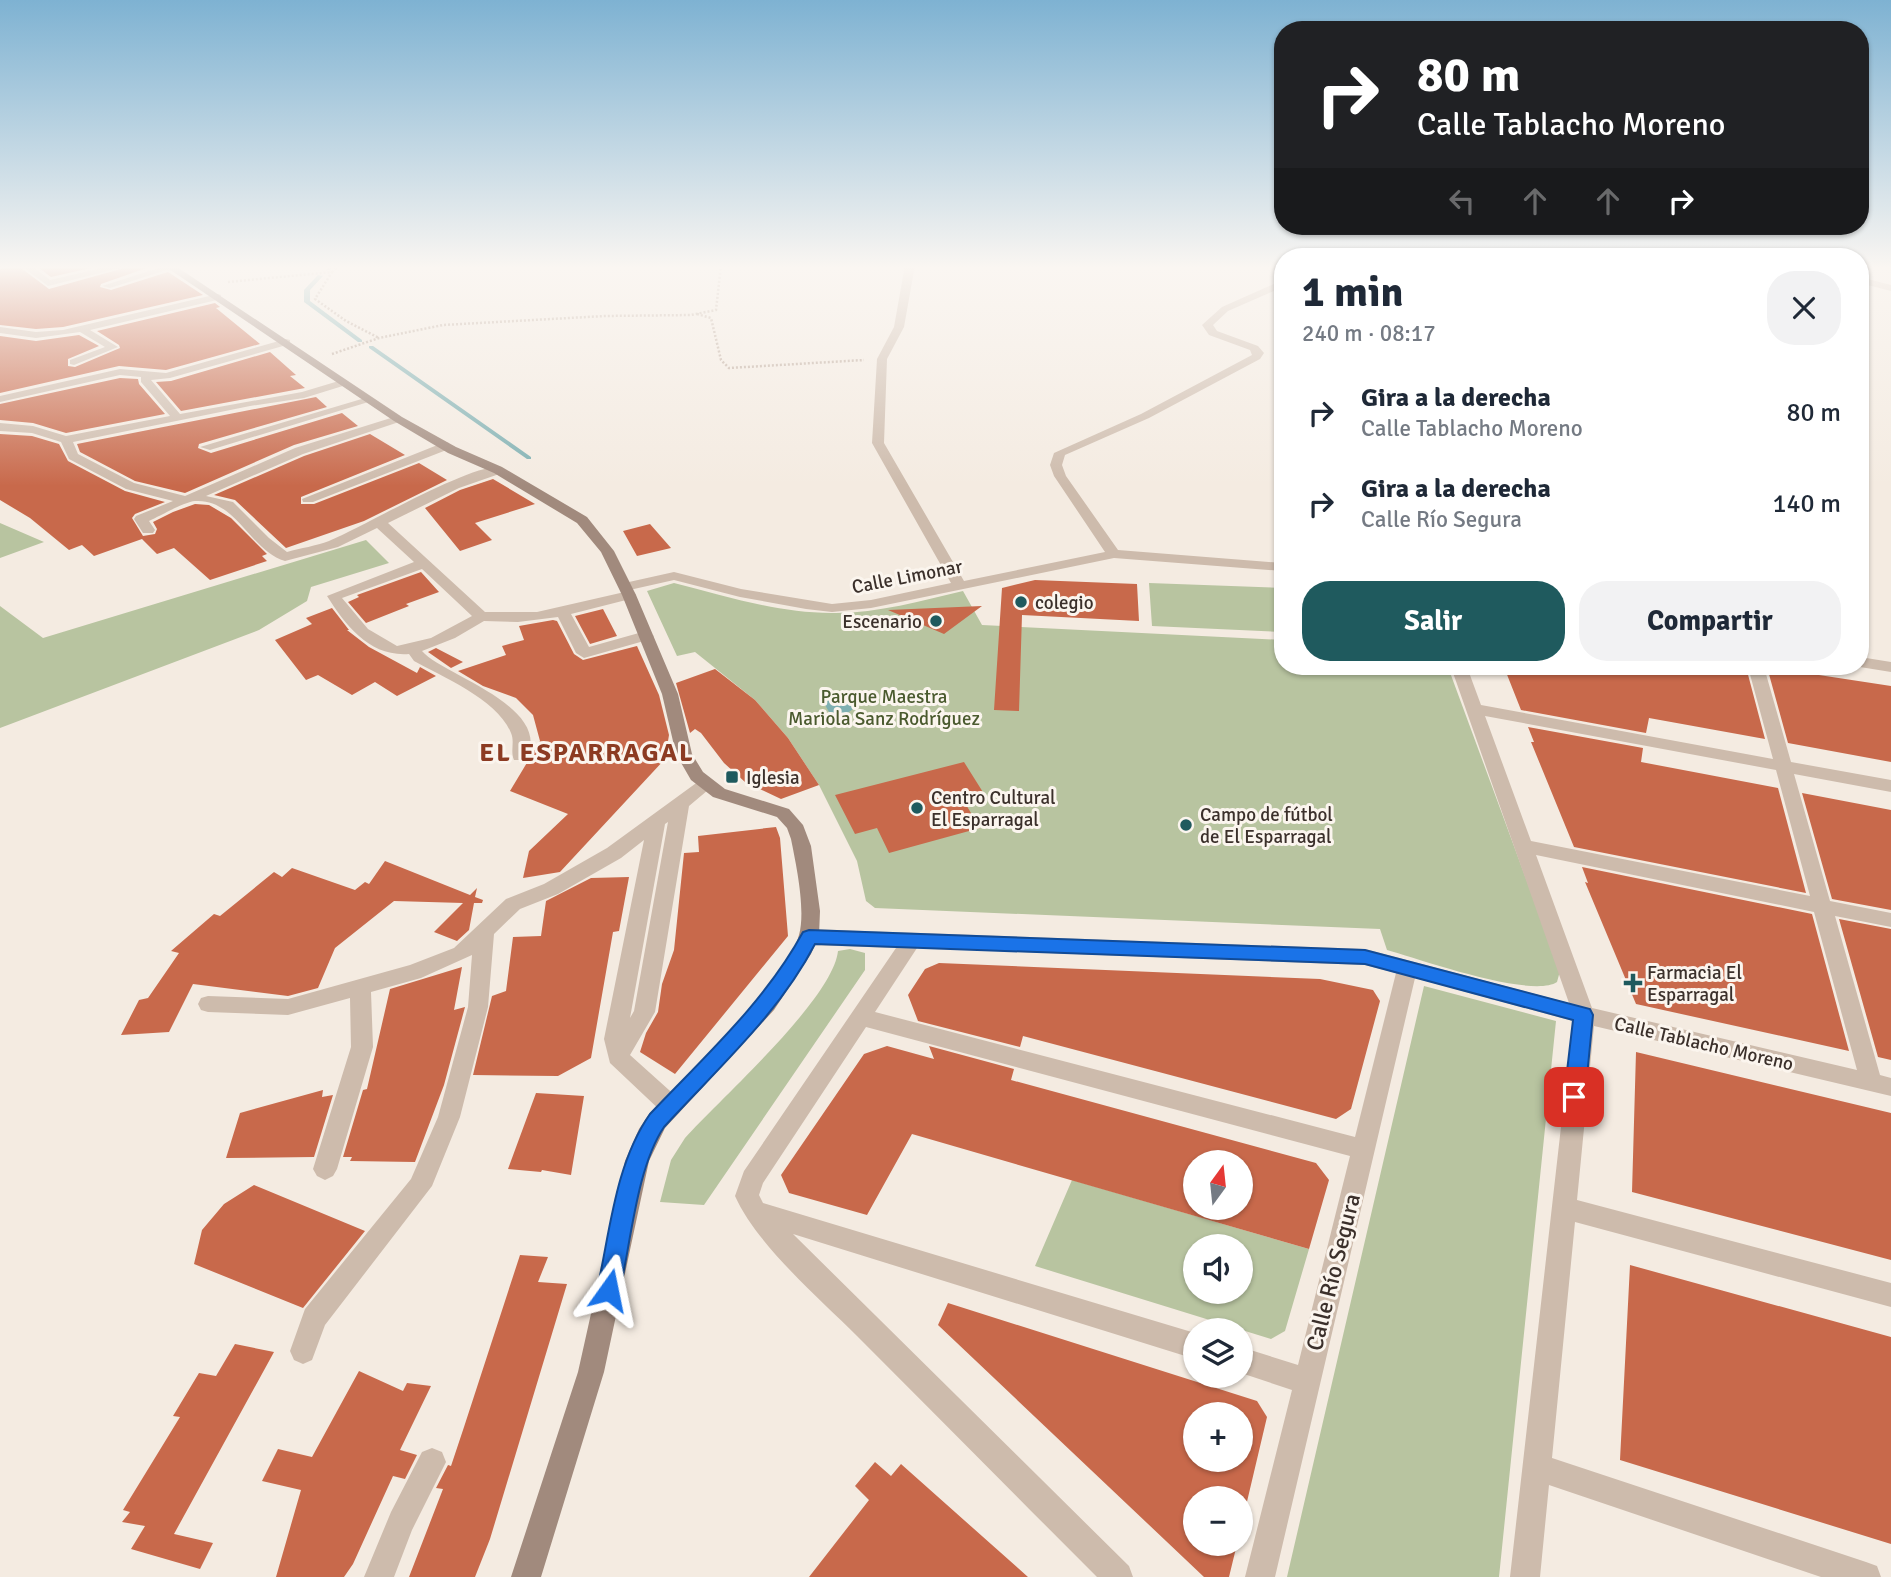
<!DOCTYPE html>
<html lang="es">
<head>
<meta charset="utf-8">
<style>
  :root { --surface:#fff; --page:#f2f2f3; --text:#1f2937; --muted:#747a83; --accent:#1f5a5e }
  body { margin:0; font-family:Signika,sans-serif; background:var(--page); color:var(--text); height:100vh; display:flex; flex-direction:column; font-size:26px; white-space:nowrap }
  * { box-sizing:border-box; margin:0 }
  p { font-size:23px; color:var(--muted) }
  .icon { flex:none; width:38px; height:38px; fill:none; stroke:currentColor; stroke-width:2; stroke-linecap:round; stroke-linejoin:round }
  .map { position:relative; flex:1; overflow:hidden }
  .side { position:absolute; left:1274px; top:248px; width:595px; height:427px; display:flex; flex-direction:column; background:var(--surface); border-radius:28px; box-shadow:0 2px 5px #0004 }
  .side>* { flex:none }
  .hud { position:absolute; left:1274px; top:21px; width:595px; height:214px; border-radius:28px; box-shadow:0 2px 5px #0004; background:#202124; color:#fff; overflow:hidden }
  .needle { width:46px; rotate:15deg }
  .controls { position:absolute; left:1183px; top:1150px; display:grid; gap:14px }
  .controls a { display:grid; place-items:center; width:70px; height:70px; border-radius:50%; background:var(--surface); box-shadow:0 2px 5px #0004; font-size:35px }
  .pin { position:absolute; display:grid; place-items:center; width:60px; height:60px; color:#fff; margin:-30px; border-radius:14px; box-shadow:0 4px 10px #0006 }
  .me { position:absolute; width:77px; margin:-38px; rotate:12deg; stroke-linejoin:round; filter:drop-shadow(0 0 5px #0008) }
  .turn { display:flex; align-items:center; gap:24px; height:147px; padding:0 28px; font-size:32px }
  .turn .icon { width:91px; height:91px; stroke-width:2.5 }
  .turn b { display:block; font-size:49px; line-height:60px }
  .lanes { display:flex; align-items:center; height:66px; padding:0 28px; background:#0003; justify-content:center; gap:35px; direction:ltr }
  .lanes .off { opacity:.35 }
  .round { display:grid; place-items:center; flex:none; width:74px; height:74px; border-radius:28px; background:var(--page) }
  .overview { display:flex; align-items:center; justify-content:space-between; height:119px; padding:0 28px }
  h1 { font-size:42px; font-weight:800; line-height:52px }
  .action { display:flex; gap:14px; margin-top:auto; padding:14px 28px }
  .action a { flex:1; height:80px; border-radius:28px; background:var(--accent); color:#fff; font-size:28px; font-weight:800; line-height:80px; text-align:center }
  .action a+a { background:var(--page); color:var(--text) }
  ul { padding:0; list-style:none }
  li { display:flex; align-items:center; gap:21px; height:91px; padding:0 28px }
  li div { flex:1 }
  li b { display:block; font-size:26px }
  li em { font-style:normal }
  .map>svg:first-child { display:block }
  .green { fill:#b8c4a0; fill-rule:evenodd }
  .water { fill:#7fb0b2 }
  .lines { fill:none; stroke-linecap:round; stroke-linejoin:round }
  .stream { fill:#7fb0b2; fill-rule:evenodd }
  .building { fill:#c8694b; fill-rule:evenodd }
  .path { stroke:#b9a596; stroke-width:2.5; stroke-dasharray:2 2; stroke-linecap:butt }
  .street { fill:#cdbbac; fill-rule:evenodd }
  .secondary { fill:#a18a7d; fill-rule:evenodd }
  .route { fill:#1a73e8; stroke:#114b97; stroke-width:2 }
  .poi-dot { fill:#1f5a5e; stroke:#fbf5ee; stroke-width:2.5 }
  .labels { text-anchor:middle; stroke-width:6; stroke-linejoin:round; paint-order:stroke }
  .street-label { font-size:19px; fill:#3b302b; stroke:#fbf5ee }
  .poi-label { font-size:19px; fill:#3b302b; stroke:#fbf5ee; text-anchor:start }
  .park-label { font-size:19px; fill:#4a5a2e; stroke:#fbf5ee }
  .near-street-label { font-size:23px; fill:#3b302b; stroke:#fbf5ee }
  .district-label { font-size:26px; font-weight:bold; letter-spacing:2px; fill:#8c3b22; stroke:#fbf5ee }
</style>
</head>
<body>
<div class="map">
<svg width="1891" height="1577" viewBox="0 0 1891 1577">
  <rect width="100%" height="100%" fill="#f4ebe1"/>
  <path class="green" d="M0,523L44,542L0,558Z
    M366,540L389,563L311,587L307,601L259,630L0,728V606L43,638Z
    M674,583C725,596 778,613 831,613C875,614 920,601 963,591L982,625L1283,640V667H1448L1560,971L1557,982C1532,999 1419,959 1387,950L1380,929L875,908L866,901L857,861L819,785L788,738L755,700L695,652L677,656L647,591Z
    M1149,583L1283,588V632L1152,626Z
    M850,949L865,953V970L704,1205L660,1202L671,1160L685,1138C721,1098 833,999 838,951Z
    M1424,986L1556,1021L1499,1577H1287Z
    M1072,1180L1309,1249L1285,1331L1271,1339L1035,1266ZM1195,1246H1241V1292H1195Z"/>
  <path class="water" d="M840,694L854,698L856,707L846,714L829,712L824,703L830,697Z"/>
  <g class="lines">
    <path class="stream" d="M329,265H335L330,270H326Z
      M318,275L323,276L310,290V301L362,340V342H358L304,302V290Z
      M369,346H373L531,457V459H527L369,348Z"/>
  </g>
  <path class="building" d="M17,265L49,289L135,265H155L101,284L100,287L111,290L168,272L203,295L63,327L36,329L0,325V269Z
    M35,265H104L51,277Z
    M215,303L220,307L216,308L260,344L166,370L119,366L0,393V336L36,341L79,335L99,346L68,359V366L75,367L120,348L119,345L97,331Z
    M270,352L296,375L290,376L305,388L181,411L156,382L171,381Z
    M120,378L138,379L139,384L165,414L66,433L33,423L0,420V404Z
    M316,397L327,407L199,444L198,448L211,453L342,413L358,426L294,445L185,493L135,481L80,452L77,444Z
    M0,434L32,436L59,444L68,461L125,491L165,502L135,514L132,518L143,536L155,534L157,529L153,522L173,512L195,504L209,505L231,518L267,554L262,556L267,561L210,580L174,548L157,554L142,539L94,556L82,545L69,550L30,518L0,500Z
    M370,434L405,455L301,497V504H314L419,463L447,480L364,521L286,548L235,500L214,495L304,456Z
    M493,479L535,504L475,523L492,540L460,551L425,508L460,490Z
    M650,524L671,548L637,556L623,531Z
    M421,572L439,592L406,604L409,606L366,623L348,602L359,597L357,595Z
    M1035,580L1137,584L1139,621L1022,615L1019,711L994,710L1002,588Z
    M982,606L944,634L888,610Z
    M332,608L349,630H347L369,647L417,673L420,667L436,676L397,696L375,682L352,695L318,675L306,680L275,640L312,624L306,618Z
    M603,609L617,636L590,644L575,616Z
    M553,620L557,621L574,654L583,660L637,646L659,695L669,735L665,759L560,872L523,878L529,851L568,814L510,791L540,741L533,715L516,698L483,686L458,671L506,655L502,646L524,640L519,626Z
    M436,648L463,662L451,668L428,652Z
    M1504,667H1746L1765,739L1649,718L1646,733L1521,710Z
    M1767,667L1891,686V762L1788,743Z
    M715,669L755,700L788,738L819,785L781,799L745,782L724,763L701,733L695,729L690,733L676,683Z
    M1528,727L1643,748L1641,762L1778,788L1806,893L1574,847L1531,742H1534Z
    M964,762L986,797L965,803L980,828L889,853L877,828L855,834L835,795Z
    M1802,793L1891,810V910L1832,899Z
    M776,827L780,838L788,936L675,1074L640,1052L646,1033L658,1012L662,984L674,950L684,853L699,852L698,836Z
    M385,861L470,895L477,888L475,897L483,900L482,903H474L469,930L457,941L434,932L463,903L394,901L335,948L318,988L288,996L193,984L169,1032L121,1035L139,1000L148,998L179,953L171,951L214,914L220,916L274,872L282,877L292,868L355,890L365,882L369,884Z
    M1582,867L1812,914L1849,1051L1636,1004L1585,882L1588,883Z
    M629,877L619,931L613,932L591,1058L558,1076L473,1075L492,996L506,991L513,937L541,936L546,901L591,878Z
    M1839,919L1891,929V1060L1878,1057Z
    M939,963L1320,979L1373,990L1380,1001L1351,1109L1336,1119L1023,1036L1020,1047L918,1021L908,995L925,969Z
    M462,967L454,1010L465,1007L444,1085L415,1162L350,1161L352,1157H343L363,1090L367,1089L390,989Z
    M887,1046L934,1059L929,1046L1014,1069L1011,1080L1316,1163L1329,1180L1309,1249L912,1134L867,1215L789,1193L781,1175L864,1054ZM1195,1162H1241V1208H1195Z
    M1636,1052L1891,1113V1260L1632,1192Z
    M323,1090L322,1097L333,1095L314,1157L226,1158L240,1113Z
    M536,1093L584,1096L571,1175L542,1170L541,1172L508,1169Z
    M254,1185L365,1231L303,1308L194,1264L202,1230L224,1204Z
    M520,1255L548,1257L538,1282L567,1284L490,1539L475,1577H409L443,1489L436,1488L448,1465L451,1466L464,1427Z
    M1630,1265L1891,1337V1544L1620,1460Z
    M948,1303L1257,1401L1267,1417L1241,1527V1498H1195V1544H1237L1229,1577H1204L938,1325ZM1195,1414H1241V1460H1195Z
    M235,1344L274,1352L174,1534L213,1543L200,1569L131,1549L145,1526L122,1522L130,1512L123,1510L180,1417L173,1416L199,1373L216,1376Z
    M359,1371L403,1391L407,1383L431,1386L400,1450L417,1455L405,1479L393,1476L353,1564L344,1577H276L301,1490L262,1481L278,1449L312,1457Z
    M875,1462L891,1476L901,1464L1028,1577H809L869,1500L855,1486Z"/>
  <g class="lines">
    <path class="path" d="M332,272L340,265
      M228,282L332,272L315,299L346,321L379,338
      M697,314L711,318L721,360L729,368L864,360
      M332,354L379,338L443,325L605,316L691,315L716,310L721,265"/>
    <path class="street" d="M20,265H31L50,280L115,265H132L48,286Z
      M168,265L176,267L110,288L102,286Z
      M905,265H915L904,327L887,359L884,443L964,581L1105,552L1054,476L1050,465L1054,453L1141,414L1252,355L1250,350L1209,335L1202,325L1222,307L1283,280V287L1228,311L1213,325L1217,331L1258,346L1264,353L1260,359L1149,418L1065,455L1062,465L1066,476L1118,550L1283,563V571L1114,558L871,608L832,612L806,609L740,597L674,580L625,591L620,590V584L674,572L741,589L832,604L871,600L951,583L872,443L877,359L894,327Z
      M1860,277L1891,285V291L1860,283Z
      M218,294L221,295V299L90,330L118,347L74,365L70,364V360L105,347L80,332L36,338L0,333V327L36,332L63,330Z
      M286,339L290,340V344L170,378L151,380L180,414L302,392L342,380L346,381V385L304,398L250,406L73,442L78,454L134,483L185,496L295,448L394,417H402V421L303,454L206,496L233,502L269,538L287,552C301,548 316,546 329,541C363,527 473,462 502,467V473L459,488L388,523L485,612H537L629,591L634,592L636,595L634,598L571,614L589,647L646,631L654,636L651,639L584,658L576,653L558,617L518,622L484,621L455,638L422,651C442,675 555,706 526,760H514C510,751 515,742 511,733C498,700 443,677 414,661L409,654C370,657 346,626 327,596L414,562L377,528L338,547L285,561C250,551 236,498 195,501C184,502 160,516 149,521L155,530L153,533H143L134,519L136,516L173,501L126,489L69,459L61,442L32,433L0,431V423L33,426L66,436L170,416L141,382V377L120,375L0,402V396L120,369L166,373ZM422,569L472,616L431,638L397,646L368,629L342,598Z
      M365,398L375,400L210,450L200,447Z
      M445,442L449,443V449L313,502H303L302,499Z
      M1860,657L1891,662V672L1860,667Z
      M1451,667H1467L1481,705L1773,759L1748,667H1764L1791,762L1891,780V792L1794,774L1830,901L1891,913V927L1835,916L1880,1075L1891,1078V1096L1594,1026L1577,1200L1891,1283V1307L1575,1222L1552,1458L1866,1562L1877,1566L1881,1577H1821L1549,1485L1540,1577H1510L1573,1021L1415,978L1275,1577H1245L1292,1390L1241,1373V1347L1298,1365L1350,1156L866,1027L763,1183L759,1195L763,1203L1195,1333V1359L793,1234L1129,1566L1133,1577H1097C1017,1497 937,1416 857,1336C818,1297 757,1245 735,1196L744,1171L896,948L809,945L802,942L799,937L802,932L809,929L1365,949L1569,1003ZM1485,716L1776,770L1810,896L1531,841ZM1536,855L1814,912L1857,1070L1592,1008ZM917,948L1365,965L1396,973L1355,1137L875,1012Z
      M705,779L714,785L689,806L655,1012L630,1055L679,1099L682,1106L679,1113L671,1116L663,1113L610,1063L604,1039L644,840L621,858L558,894L520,909L494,934L488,1007L460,1117L432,1186L325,1325L312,1360L303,1364L294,1360L290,1351L305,1309L411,1179L438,1117L468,1007L472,955L421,978L371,992L373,1047L337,1169L333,1176L325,1180L317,1176L313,1169L351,1047L350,998L288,1015L208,1012L201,1010L198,1004L201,998L208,996L288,999L410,965L454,948L506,899L544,884L607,848L699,781ZM668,822L634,1011L630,1018L665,824Z
      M432,1448L442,1452L446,1462L412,1530L394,1577H364L391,1512L422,1452Z"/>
    <path class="secondary" d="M163,265H174L402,417L456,447L502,467L587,517L614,551L636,595L678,694L692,754L703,772L725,789L789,809L803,825L811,846L820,911L819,935L811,954L774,1010L665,1128L649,1161L604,1372L541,1577H511L578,1372L625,1161L639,1129L649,1114C689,1073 785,987 799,935C806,910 796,864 791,839L787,828L777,817L713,797L691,780L676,754L662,694L622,595L601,552L577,523L494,473L448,453L394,421Z"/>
  </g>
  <linearGradient id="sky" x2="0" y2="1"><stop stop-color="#7eb2d2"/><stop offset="0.55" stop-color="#faf6f2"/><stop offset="1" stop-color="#faf6f2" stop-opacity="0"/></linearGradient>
  <rect width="1891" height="486" fill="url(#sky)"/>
  <path class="route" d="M809,930L1365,950L1590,1009L1593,1015L1585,1097L1582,1103L1574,1106L1567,1103L1564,1097L1573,1020L1365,964L815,944C779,1014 717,1069 664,1127C637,1167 631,1241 620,1290L617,1298L609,1301L601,1298L597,1290C610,1232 615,1164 650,1114C704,1057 765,1002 803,932Z"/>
  <g class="poi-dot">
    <circle cx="1021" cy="602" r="7"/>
    <circle cx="936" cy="621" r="7"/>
    <rect x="725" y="770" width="14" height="14" rx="3.5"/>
    <circle cx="917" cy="808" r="7"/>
    <circle cx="1186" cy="825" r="7"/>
    <path d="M1629.5 972.5h7v7h7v7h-7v7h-7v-7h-7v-7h7z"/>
  </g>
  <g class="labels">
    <g class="street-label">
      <text transform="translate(907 576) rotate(-11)" y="7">Calle Limonar</text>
      <text transform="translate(1704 1043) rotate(13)" y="7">Calle Tablacho Moreno</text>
    </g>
    <g class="poi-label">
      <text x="1035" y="609">colegio</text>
      <text x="922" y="628" text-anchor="end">Escenario</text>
      <text x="746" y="784">Iglesia</text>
      <text x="931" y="804">Centro Cultural<tspan x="931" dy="22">El Esparragal</tspan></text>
      <text x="1200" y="821">Campo de fútbol<tspan x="1200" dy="22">de El Esparragal</tspan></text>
      <text x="1647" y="979">Farmacia El<tspan x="1647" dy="22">Esparragal</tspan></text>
    </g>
    <g class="park-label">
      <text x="884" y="703">Parque Maestra<tspan x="884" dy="22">Mariola Sanz Rodríguez</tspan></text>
    </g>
    <g class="near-street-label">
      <text transform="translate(1333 1272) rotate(-76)" y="8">Calle Río Segura</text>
    </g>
    <g class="district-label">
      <text x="587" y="761">EL ESPARRAGAL</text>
    </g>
  </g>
</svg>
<div class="controls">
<a><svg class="needle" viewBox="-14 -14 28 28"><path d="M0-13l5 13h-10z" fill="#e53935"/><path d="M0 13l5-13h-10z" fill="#747a83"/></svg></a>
<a><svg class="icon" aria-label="sound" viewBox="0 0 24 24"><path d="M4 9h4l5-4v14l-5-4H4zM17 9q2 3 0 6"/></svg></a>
<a><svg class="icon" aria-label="layers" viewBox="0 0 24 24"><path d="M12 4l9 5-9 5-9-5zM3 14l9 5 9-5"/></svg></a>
<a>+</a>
<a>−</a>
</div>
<div class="pin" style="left:1574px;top:1097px;background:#d93025"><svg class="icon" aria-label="arrive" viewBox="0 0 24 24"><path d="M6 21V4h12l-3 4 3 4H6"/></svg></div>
<svg class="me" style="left:609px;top:1290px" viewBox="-20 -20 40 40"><path d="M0-17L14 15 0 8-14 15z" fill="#1a73e8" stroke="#fff" stroke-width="4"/></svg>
<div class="hud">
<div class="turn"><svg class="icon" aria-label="right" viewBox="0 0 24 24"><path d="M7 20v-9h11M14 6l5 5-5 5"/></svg><div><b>80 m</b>Calle Tablacho Moreno</div></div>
<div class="lanes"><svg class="icon off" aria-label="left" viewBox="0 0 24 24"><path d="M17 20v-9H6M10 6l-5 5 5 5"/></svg><svg class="icon off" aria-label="ahead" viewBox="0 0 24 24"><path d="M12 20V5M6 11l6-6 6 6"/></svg><svg class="icon off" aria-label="ahead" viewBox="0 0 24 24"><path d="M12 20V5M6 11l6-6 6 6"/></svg><svg class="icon" aria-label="right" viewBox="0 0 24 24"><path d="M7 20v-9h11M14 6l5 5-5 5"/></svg></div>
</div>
<section class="side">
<div class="overview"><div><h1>1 min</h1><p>240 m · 08:17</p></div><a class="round"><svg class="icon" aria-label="close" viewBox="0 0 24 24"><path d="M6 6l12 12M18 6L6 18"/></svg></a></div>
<ul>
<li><svg class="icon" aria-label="right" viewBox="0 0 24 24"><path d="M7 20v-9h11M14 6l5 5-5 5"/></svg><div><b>Gira a la derecha</b><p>Calle Tablacho Moreno</p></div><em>80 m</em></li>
<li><svg class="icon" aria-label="right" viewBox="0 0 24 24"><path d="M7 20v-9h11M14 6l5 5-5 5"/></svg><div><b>Gira a la derecha</b><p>Calle Río Segura</p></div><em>140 m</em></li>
</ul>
<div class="action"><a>Salir</a><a>Compartir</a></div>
</section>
</div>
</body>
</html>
